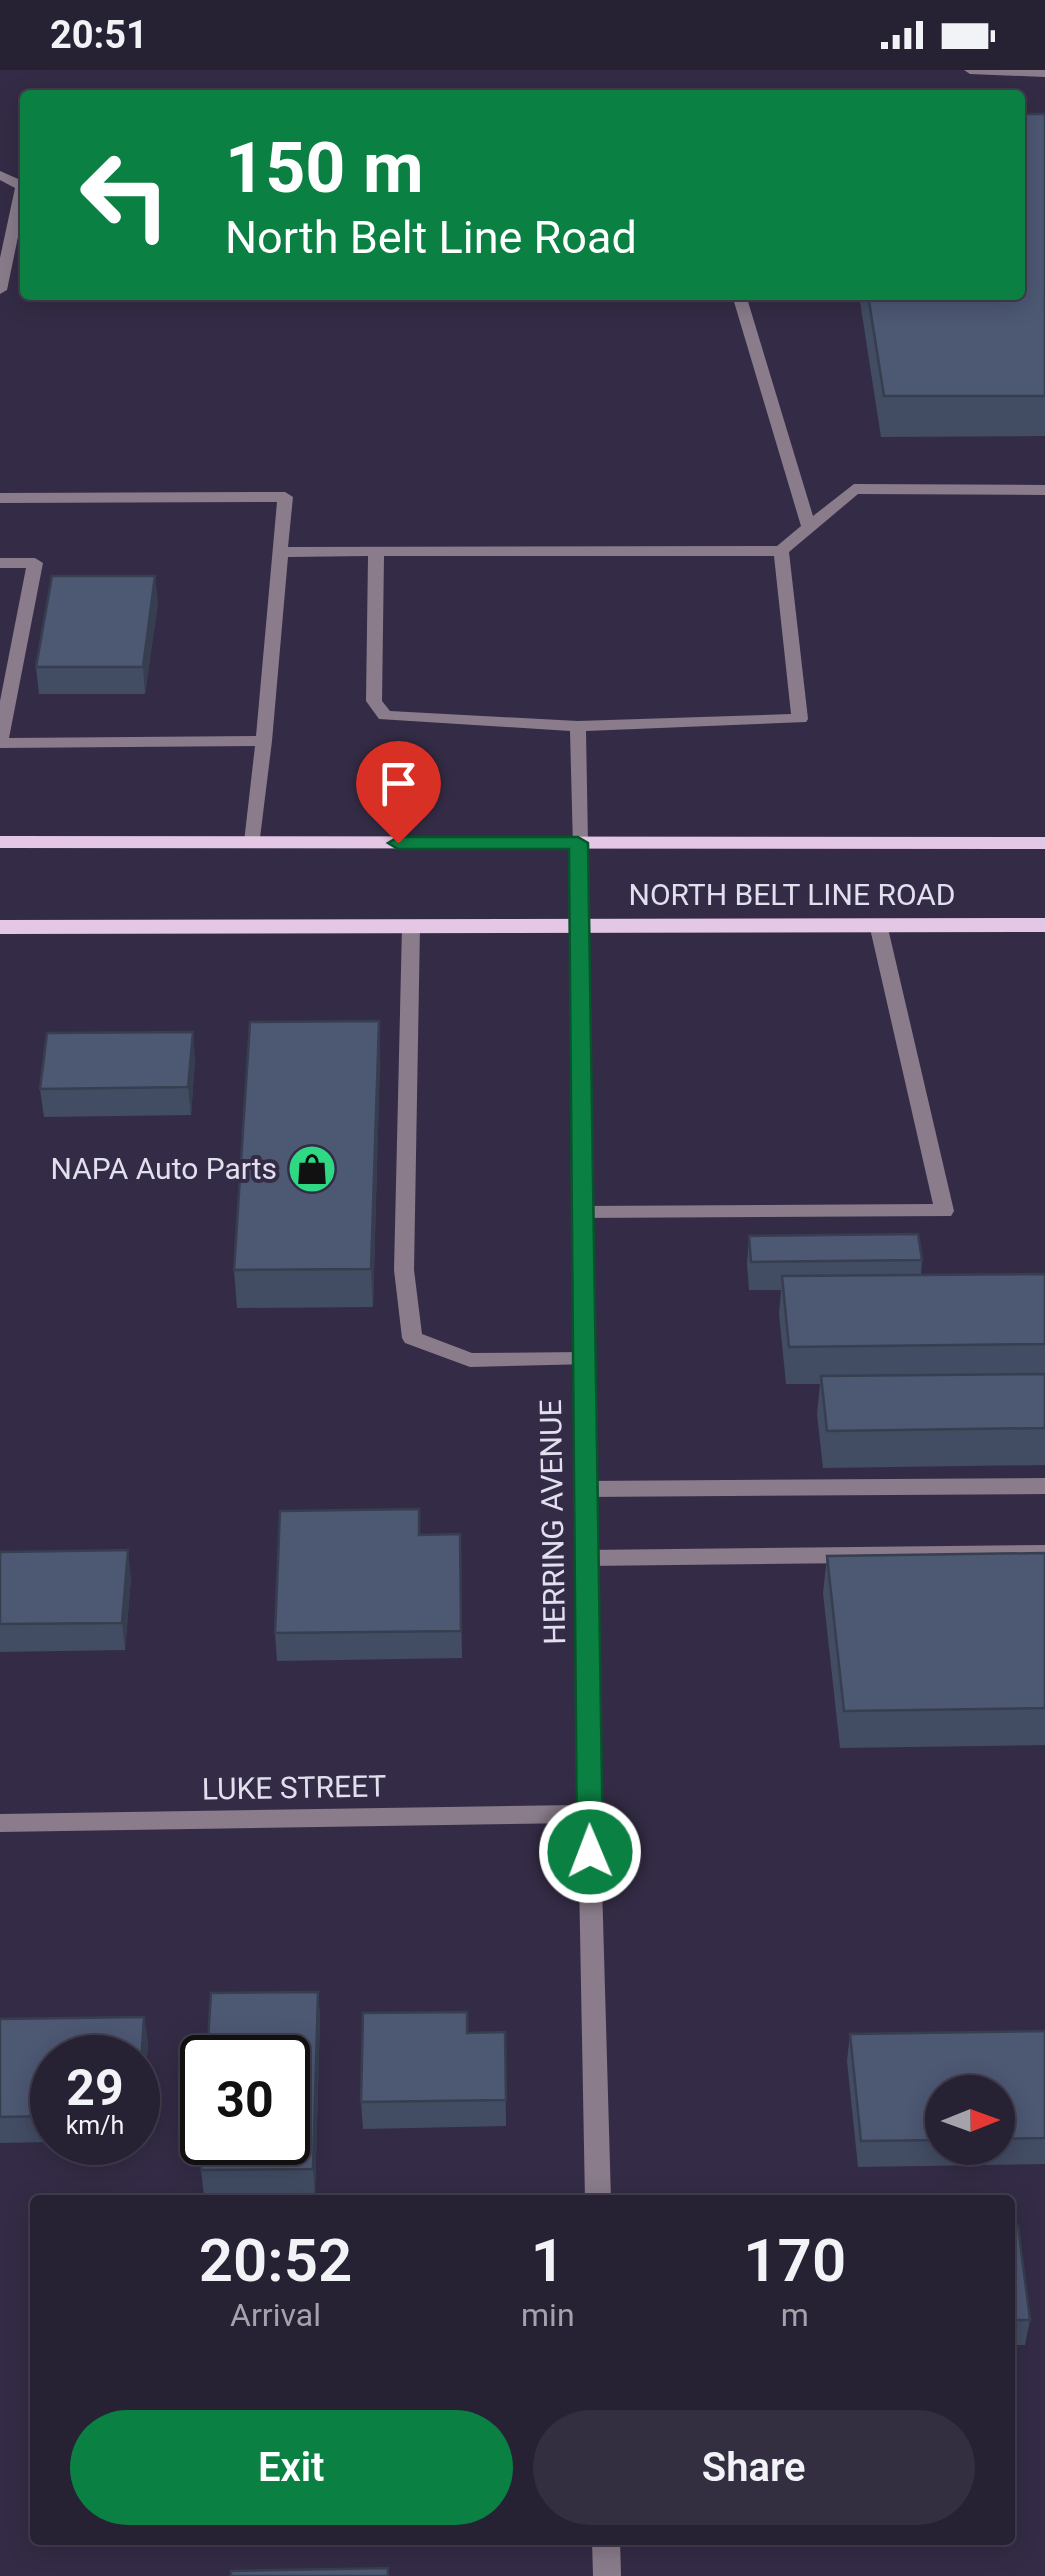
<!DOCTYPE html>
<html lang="en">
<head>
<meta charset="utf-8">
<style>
  :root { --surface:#272134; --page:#332e40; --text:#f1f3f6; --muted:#a4a3ac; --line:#433e4f; --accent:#0b8043 }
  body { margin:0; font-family:Roboto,sans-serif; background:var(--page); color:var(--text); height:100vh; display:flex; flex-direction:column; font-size:38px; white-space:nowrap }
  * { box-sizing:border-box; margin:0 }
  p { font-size:32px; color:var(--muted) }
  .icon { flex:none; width:55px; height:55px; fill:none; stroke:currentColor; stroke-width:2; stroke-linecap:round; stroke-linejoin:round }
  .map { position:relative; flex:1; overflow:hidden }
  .side { position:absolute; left:30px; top:2125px; width:985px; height:350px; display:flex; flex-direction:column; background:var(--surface); border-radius:10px; box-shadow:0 5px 25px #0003,0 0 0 2px var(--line) }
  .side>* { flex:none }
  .banner { position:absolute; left:20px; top:20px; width:1005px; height:210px; border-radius:10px; box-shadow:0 5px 25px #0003,0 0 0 2px var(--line); background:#0b8043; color:#fff; overflow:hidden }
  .needle { width:65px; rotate:89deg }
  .controls { position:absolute; left:925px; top:2005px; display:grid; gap:20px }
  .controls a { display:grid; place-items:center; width:90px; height:90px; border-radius:50%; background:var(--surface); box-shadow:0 5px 25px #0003,0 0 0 2px var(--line); font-size:50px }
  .speed { position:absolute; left:30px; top:1965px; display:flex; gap:20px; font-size:50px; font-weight:700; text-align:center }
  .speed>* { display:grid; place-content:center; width:130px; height:130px; border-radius:50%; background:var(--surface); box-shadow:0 5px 25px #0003,0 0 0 2px var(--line); line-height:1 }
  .speed small { font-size:25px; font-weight:400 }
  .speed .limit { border:5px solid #111; border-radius:15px; background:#fff; color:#111 }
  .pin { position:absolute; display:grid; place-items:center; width:85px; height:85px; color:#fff; margin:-102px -42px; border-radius:50% 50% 50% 0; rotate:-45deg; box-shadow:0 0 10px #0007 }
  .pin .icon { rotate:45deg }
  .me { position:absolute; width:110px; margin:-55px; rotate:359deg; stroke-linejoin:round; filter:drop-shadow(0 0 8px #0008) }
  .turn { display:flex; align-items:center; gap:35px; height:210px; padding:0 40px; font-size:45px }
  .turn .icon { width:130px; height:130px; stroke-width:2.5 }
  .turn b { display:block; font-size:70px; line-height:85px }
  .eta { display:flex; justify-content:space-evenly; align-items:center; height:170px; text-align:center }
  .eta b { font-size:60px; font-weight:600; line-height:70px }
  .action { display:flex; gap:20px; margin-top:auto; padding:20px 40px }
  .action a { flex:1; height:115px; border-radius:60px; background:var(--accent); color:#fff; font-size:40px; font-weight:600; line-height:115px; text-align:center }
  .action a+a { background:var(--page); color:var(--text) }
  .status { display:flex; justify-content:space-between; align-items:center; height:70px; padding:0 50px; background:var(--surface); direction:ltr }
  .status svg { height:28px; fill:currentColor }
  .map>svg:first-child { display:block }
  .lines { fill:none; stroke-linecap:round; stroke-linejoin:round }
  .service { fill:#8a7c8b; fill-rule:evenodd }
  .minor { fill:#8a7c8b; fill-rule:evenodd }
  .primary { fill:#e4c6e5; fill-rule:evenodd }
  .wall { fill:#424c63; fill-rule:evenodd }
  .shaded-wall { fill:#363e50 }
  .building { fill:#4d5873; stroke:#363e50; stroke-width:2.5 }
  .route { fill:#0b8043; stroke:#07532c; stroke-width:2.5 }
  .labels { text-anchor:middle; stroke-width:8; stroke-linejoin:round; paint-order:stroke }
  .street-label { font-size:30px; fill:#e2dfef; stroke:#342c46 }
  .poi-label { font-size:30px; fill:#e2dfef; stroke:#342c46; text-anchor:end }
</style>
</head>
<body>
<div class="status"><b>20:51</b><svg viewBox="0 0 49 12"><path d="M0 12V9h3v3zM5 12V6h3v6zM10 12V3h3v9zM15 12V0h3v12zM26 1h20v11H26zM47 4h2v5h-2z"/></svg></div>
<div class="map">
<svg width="1045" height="2506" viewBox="0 0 1045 2506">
  <rect width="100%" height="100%" fill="#342c46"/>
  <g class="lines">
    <path class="service" d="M964,0H1045V7L970,4Z
      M0,101L25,112V133L7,220L0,224V188L15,118L0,110Z
      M732,225H746L813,446L854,414L1045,415V425L858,424L789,482L808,649L806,652L586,661L588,773L579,778L573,777L570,661L379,649L366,631L368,486L288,487L272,671L259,776L253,777L244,772L255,676L0,678V631L26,498H0V488H35L43,493L9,668L256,666L277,432L0,433V423L285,422L293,427L288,477L777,476L801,456ZM384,486H774L791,644L578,651L390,641L382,631Z
      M878,849L887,854L954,1141L951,1146L575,1148L572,1143L575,1138L582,1136L933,1134L869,854Z
      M411,851L420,856L414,1200L422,1264L472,1283L584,1282L591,1284L594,1289L591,1294L470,1297L405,1273L402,1268L394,1200L402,856Z
      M1045,1408V1424L585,1427L578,1425L575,1419L578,1413L585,1411Z
      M1045,1475V1491L586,1496L578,1494L575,1488L578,1482L586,1480Z"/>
    <path class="minor" d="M579,768L588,773L600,1744L611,2130H585L578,1753L0,1762V1744L577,1735L570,773Z
      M592,2470H620L621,2506H593Z"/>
    <path class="primary" d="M0,766L1045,767V779L0,778Z
      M1045,848V862L0,864V850Z"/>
  </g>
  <path class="wall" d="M1045,44V366L881,367L859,225H1020Z
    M322,225H372V232H323Z
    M158,532L145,624H39L36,597Z
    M379,951L380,988L373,1237L237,1238L234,1200Z
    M195,989L191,1045L44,1047L40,1019Z
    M749,1166L922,1190L921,1205L1045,1204V1395L823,1398L817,1344L820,1314H786L779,1244L781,1220H749L747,1194Z
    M419,1439L420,1465L460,1464L462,1588L277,1591L275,1563Z
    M0,1482L131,1508L125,1580L0,1582Z
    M1045,1483V1675L840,1678L823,1523L827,1486Z
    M318,1922L320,1948L315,2125L204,2126L201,2100Z
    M144,1947L148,1973L141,2071H138V1988H52V2072L0,2073V1949Z
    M1045,1961V2094L858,2097L847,1991L850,1964ZM942,2022H998V2078H942Z
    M505,1962L506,2056L363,2059L361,2032L468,1963Z
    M1010,2157L1030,2250L1025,2275H1010Z"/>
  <path class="shaded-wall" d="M155,506L158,532L145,624L143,597Z
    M379,951L380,988L373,1237L371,1199Z
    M193,962L195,989L191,1045L188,1017Z
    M128,1480L131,1508L125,1580L122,1553Z
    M318,1922L320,1948L315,2125L313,2099Z
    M144,1947L148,1973L141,2071L138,2041Z"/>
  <path class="building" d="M1020,44H1045V326H884L868,225H1020Z
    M52,506H155L143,597H36Z
    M379,951L371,1199L234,1200L250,952Z
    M193,962L188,1017L40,1019L47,963Z
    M918,1164L922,1190L751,1192L749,1166Z
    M1045,1204V1274L789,1277L782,1206Z
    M1045,1304V1358L827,1361L821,1306Z
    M419,1439V1465L460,1464L461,1561L275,1563L280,1441Z
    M128,1480L122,1553L0,1554V1482Z
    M1045,1483V1638L844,1641L827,1486Z
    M318,1922L313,2099L201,2100L202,2068V2072H288V1988H207L211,1923Z
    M467,1942V1963L505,1962L506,2030L361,2032L363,1943Z
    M144,1947L138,2041V1988H52V2046L0,2047V1949Z
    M1045,1961V2068L998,2069V2022H942V2070L861,2071L850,1964Z
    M1018,2156L1030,2250H1010V2157Z
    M388,2498V2506H231V2501Z"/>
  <path class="route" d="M578,767L588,773L603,1782L590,1793L577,1782L569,779H398L388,773L398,767Z"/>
  <defs>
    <g id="shop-disc" transform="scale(2.5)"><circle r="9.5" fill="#2fd883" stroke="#342c46"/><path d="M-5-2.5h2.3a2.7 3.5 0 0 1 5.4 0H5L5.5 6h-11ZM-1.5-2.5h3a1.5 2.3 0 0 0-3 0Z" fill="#111"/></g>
  </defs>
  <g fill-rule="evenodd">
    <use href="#shop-disc" x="312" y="1099"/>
  </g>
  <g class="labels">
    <g class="street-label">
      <text x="792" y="835">NORTH BELT LINE ROAD</text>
      <text transform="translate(553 1452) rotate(-91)" y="10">HERRING AVENUE</text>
      <text transform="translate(294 1718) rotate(-1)" y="10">LUKE STREET</text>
    </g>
    <g class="poi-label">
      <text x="277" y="1109">NAPA Auto Parts</text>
    </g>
  </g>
</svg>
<div class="controls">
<a><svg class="needle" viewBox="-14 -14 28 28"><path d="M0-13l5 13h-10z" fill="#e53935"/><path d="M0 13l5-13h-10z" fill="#a4a3ac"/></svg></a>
</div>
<div class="speed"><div>29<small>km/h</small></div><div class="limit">30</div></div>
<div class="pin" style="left:398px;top:773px;background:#d93025"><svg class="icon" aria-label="arrive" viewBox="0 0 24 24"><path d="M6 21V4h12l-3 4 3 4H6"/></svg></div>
<svg class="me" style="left:590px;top:1782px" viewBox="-20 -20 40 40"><circle r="17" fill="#0b8043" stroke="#fff" stroke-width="3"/><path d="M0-11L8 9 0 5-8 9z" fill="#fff"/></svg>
<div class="banner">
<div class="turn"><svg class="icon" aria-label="left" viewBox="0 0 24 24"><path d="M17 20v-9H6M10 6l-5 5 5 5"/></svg><div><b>150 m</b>North Belt Line Road</div></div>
</div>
<section class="side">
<div class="eta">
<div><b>20:52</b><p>Arrival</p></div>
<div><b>1</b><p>min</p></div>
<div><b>170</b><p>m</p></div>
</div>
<div class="action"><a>Exit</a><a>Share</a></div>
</section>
</div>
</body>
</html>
